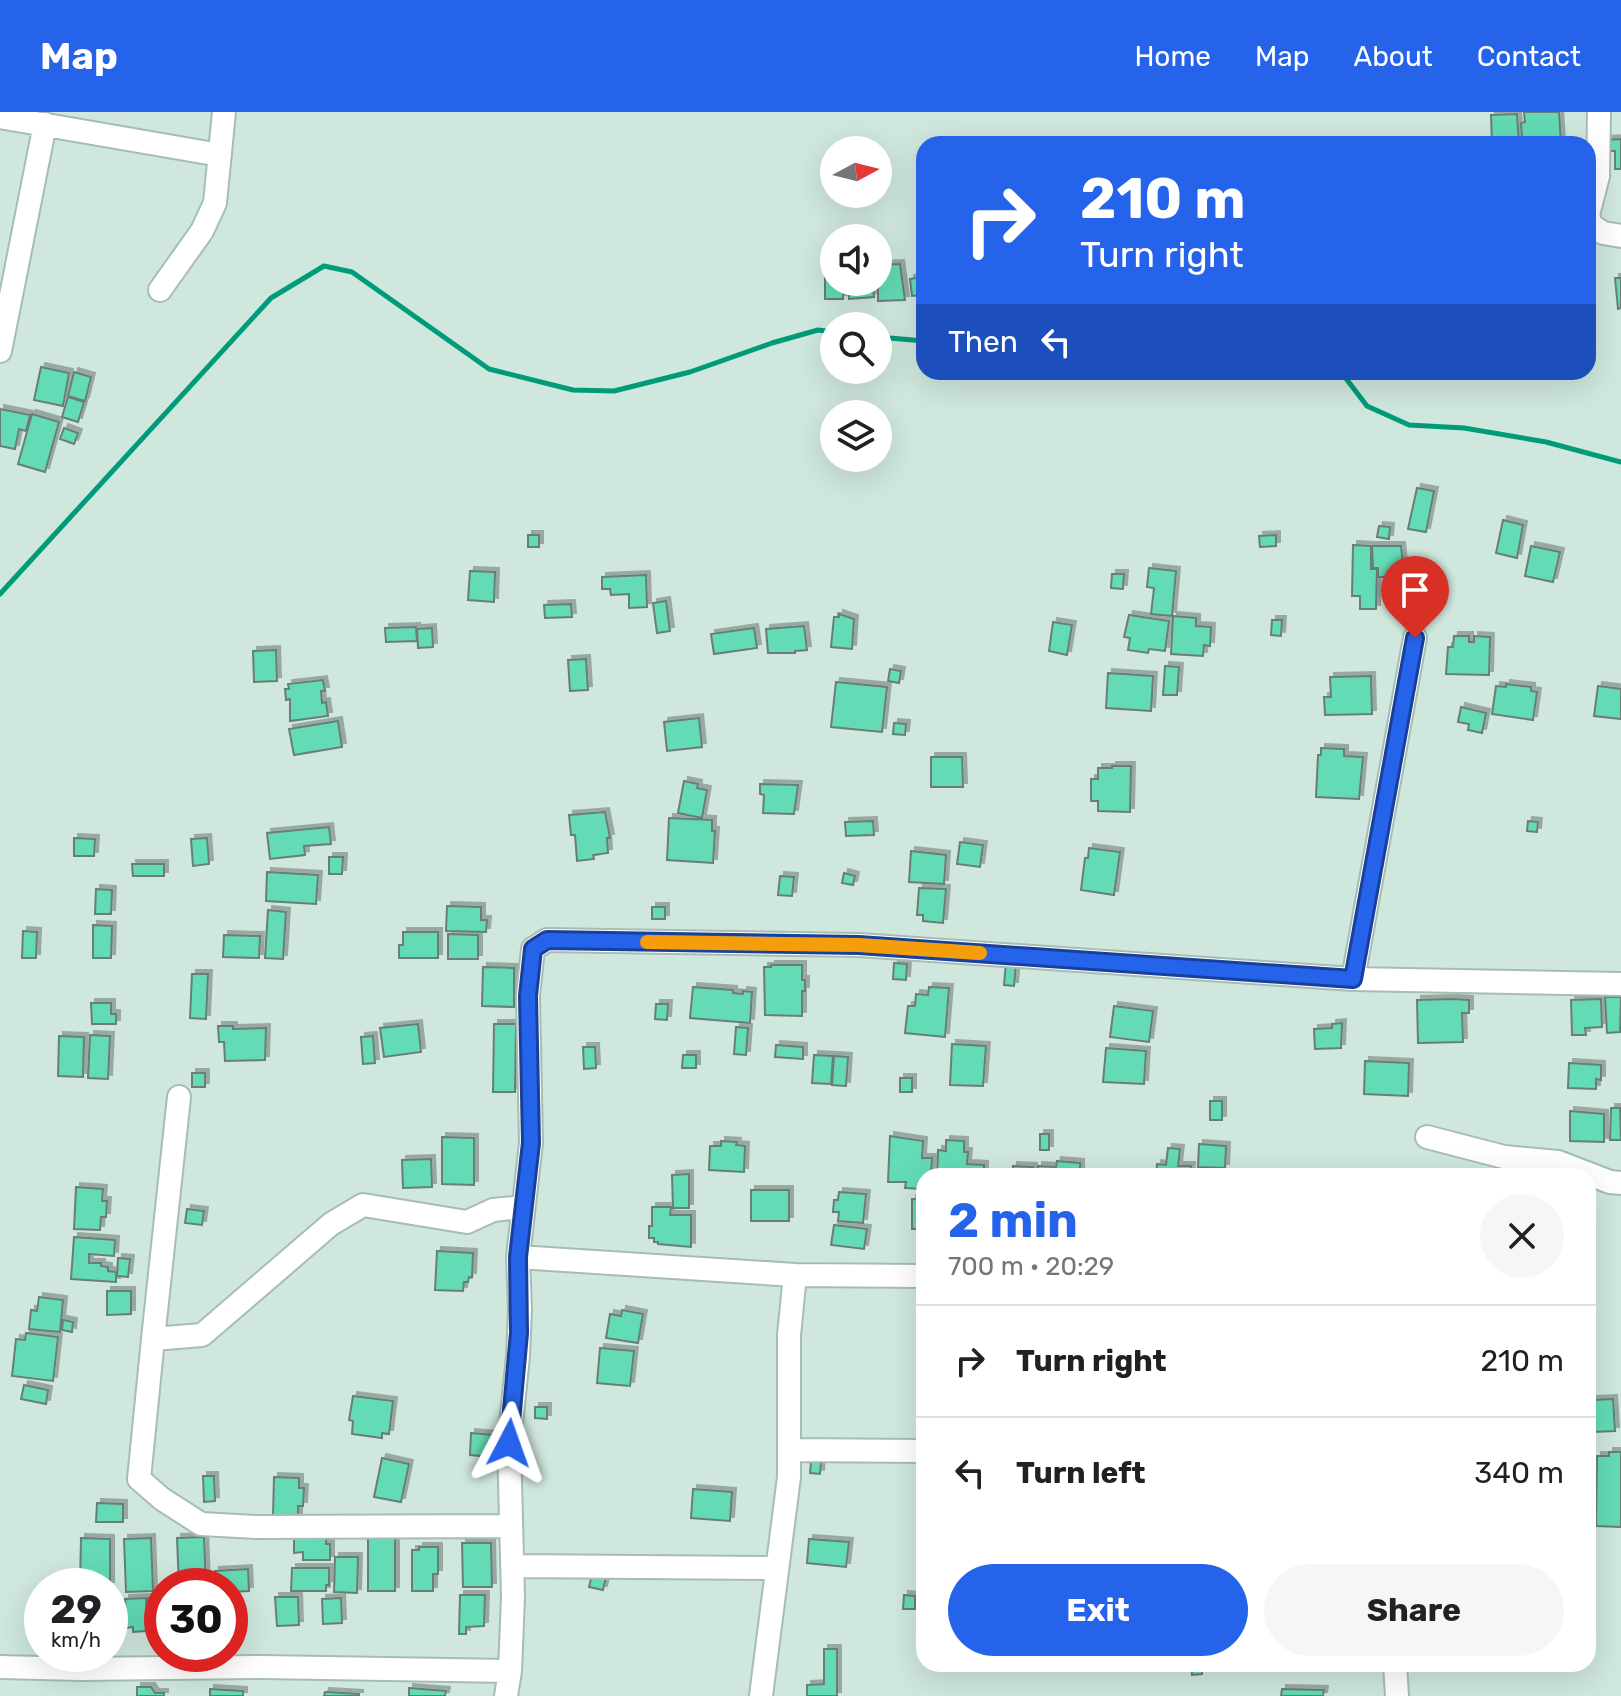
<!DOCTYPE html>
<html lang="en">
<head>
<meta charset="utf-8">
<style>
  :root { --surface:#fff; --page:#f6f6f6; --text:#202124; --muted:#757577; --line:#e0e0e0; --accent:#2563eb }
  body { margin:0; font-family:Rubik,sans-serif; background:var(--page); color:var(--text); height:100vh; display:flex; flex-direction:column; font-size:30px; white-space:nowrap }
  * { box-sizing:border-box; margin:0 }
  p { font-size:26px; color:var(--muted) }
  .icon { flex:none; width:44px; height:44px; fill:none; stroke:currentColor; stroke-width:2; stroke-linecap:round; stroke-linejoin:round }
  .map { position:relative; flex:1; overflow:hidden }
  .sheet { position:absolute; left:916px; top:1056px; width:680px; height:504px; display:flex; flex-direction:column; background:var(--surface); border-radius:24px; box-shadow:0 8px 32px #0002 }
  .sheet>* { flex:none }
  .guide { position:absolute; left:916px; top:24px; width:680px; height:244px; border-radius:24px; box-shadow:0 8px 32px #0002; background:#2563eb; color:#fff; overflow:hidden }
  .needle { width:52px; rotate:83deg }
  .controls { position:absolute; left:820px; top:24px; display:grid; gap:16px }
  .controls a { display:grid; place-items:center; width:72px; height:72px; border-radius:50%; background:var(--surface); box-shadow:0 8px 32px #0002; font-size:40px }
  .speed { position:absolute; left:24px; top:1456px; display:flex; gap:16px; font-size:40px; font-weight:700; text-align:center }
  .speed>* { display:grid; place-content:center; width:104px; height:104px; border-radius:50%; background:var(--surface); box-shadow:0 8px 32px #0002; line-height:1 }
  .speed small { font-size:20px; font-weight:400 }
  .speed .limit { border:12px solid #d22; background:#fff; color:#111 }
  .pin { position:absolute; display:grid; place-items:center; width:68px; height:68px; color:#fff; margin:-82px -34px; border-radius:50% 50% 50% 0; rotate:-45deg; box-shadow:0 0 8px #0007 }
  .pin .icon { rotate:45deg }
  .me { position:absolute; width:88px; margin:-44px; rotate:4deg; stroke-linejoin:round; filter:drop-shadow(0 0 6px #0008) }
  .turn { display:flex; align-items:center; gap:28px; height:168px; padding:0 32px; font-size:36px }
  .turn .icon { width:104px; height:104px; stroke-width:2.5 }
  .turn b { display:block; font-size:56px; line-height:68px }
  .then { display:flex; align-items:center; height:76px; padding:0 32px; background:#0003; gap:16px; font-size:30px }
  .round { display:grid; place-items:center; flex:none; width:84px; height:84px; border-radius:42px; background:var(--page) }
  .head { display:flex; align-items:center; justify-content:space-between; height:136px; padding:0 32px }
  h1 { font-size:48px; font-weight:700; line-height:60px; color:var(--accent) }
  .primary-button { display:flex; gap:16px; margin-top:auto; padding:16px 32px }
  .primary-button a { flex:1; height:92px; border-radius:48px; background:var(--accent); color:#fff; font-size:32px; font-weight:700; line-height:92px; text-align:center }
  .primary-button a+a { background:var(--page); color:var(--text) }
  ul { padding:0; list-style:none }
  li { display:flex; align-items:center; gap:24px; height:112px; padding:0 32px; border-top:2px solid var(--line) }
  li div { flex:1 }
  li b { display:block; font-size:30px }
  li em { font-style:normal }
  header { display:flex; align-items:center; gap:48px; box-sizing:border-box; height:112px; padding:0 40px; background:var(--accent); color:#fff }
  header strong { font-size:38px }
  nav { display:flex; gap:44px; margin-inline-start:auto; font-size:28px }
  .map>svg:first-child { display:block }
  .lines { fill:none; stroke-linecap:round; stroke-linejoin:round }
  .stream { stroke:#009b79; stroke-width:5 }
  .building { fill:#64dbb6; stroke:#697e76; stroke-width:2; filter:url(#shadow) }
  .minor-casing { stroke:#a7bdb4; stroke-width:26 }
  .minor { stroke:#fff; stroke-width:22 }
  .route-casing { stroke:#184099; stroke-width:20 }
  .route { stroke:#2563eb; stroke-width:14 }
  .slow { stroke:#f59e0b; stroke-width:14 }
</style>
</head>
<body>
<header>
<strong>Map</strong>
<nav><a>Home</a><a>Map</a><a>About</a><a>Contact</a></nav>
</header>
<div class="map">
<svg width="1621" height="1584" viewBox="0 0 1621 1584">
  <defs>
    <filter id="shadow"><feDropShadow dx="4" dy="-4" stdDeviation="0" flood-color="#0004"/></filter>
  </defs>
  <rect width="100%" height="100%" fill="#cfe7dd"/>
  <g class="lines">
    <path class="stream" d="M878,225L924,229
      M1341,260L1367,294L1409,313L1464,316L1546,330L1621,350
      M0,482L271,186L324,154L352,160L489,257L573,278L614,279L690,260L772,231L818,218L834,220"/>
  </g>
  <path class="building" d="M1524,0H1559L1561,32H1527L1526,27H1522L1521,11L1525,10Z
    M1517,2L1519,32H1492L1491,3Z
    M1621,27V57H1615V39H1605V28Z
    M900,152L905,188L878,189V153Z
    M825,154H834V170H844L843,187H825Z
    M921,165L923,183L912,184L910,167Z
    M1615,166H1621V196L1618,197Z
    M848,170H873L874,185L849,187Z
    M41,255L69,261L63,294L34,288Z
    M74,260L91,265L85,289L68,284Z
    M68,285L84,290L78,310L62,305Z
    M0,297L30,303L26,319L19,317L15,337L0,334Z
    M32,302L59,310L45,360L18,352Z
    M64,316L78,321L74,332L60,327Z
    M1417,376L1434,379L1426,420L1408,417Z
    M1503,408L1523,413L1517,446L1496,441Z
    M1379,414L1390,415L1389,427L1377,425Z
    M528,423H539V435H528Z
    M1276,423V434L1260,435L1259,424Z
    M1353,433L1371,434V457H1377L1376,497H1360V484H1352Z
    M1372,434H1401L1403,454H1394L1393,465H1378V456H1373Z
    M1531,434L1560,440L1553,470L1525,464Z
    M1149,456L1176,459L1172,504L1151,502L1154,476L1147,475Z
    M470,459L495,460L494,490L468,488Z
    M1112,462H1124L1123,477L1111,476Z
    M646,463L647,495L629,496V482L611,483L610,477H602V465Z
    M666,489L670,519L657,521L653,491Z
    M571,492L572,505L545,506L544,493Z
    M839,502L854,507L852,537L831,535L834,505H839Z
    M1129,503L1169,509L1165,539L1149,537L1148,541L1128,538L1130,526L1124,525Z
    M1173,504L1196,506V514L1211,515L1210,534L1204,533L1203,544L1171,542Z
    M1272,508H1282L1281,524L1271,523Z
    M1053,510L1072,513L1067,543L1049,539Z
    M804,514L807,538L795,539V541H768L766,517Z
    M416,515L417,529L386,530L385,516Z
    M432,516L433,535L418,536L417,517Z
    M754,516L757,536L714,542L711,522Z
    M1454,524H1469V530H1474V524L1490,525L1489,563L1446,562L1448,535H1453Z
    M276,538L277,569L254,570L253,539Z
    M586,547L588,578L570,579L568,548Z
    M1165,554L1179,555L1177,583H1163Z
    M890,557L901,559L899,571L888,569Z
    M1108,561L1153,564L1151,599L1106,596Z
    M1371,564L1372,602L1325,603L1324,585H1331L1330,565Z
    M323,568L325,579H321L322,591L326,590L328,604L290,609V587L286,588L285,577H289L288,572Z
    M836,570L887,575L882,620L831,615Z
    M1506,572L1531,575V579L1537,580L1533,608L1492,602L1496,574L1506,575Z
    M1598,574L1621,577V607L1594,604Z
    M1461,595L1486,601L1482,621L1468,618L1469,612L1458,610Z
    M699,606L702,635L667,639L664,610Z
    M338,609L342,635L294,643L289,617Z
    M894,611L906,612L905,623L893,622Z
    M1321,636L1344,637V644L1363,645L1359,687L1316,685L1318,643H1321Z
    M931,645H962L963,675H931Z
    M1112,654H1131L1130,700L1098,699V689H1091V667H1098V656H1112Z
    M684,669L698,672L697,676L707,678L702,706L678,701Z
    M760,672L798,673L794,702L763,701L764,683L760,682Z
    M605,700L610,726H607L608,741L593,743L594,747L577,749L575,723H571L569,703Z
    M669,706L712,708V719H715L713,751L667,748Z
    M873,709L874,723L846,724L845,710Z
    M1528,709L1538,710L1537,720L1527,719Z
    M329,715L331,732L304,734L305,743L270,747L267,721Z
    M74,726L95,727L94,744H74Z
    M207,726L209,752L193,754L191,727Z
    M960,730L983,733L980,755L957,752Z
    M1089,736L1120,740L1114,783L1081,778L1085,746H1088Z
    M911,739L946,743L944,772L909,770Z
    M329,745H343L342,762H329Z
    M132,752H164V764H133Z
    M267,760L318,763L316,792L266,789Z
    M844,761L855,764L853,773L842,771Z
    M780,764L794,765L792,784L778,783Z
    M919,776L946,777L943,811L923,809V803H917Z
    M96,777L112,778L111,802H95Z
    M447,794L481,795V808H487L486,820L446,819Z
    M652,795H665V807H652Z
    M268,798L286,800L283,847L265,846Z
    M93,813L112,814L111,846H93Z
    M23,819L37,820L36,846H22Z
    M403,820H438V846H399V833H403Z
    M448,822L478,823V847H448Z
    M224,823L260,824L259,846L223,845Z
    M1006,850L1016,851L1014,874L1004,873Z
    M894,851L907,852L906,868L893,867Z
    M771,853H802V868H805V879H802V904L765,903L764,855H771Z
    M483,855L514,856V895L482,894Z
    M192,862H208L206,907L190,906Z
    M693,875L733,878V881L743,882V879L752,880L750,911L690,906Z
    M929,875L949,876L945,925L905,921L908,894H915L916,882L928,883Z
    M1605,885H1621L1620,920L1607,921Z
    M1453,887L1469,888V901H1462L1463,930L1418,931L1417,888Z
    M1601,887L1602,915L1585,916L1586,923H1572L1571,888Z
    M91,891H111V902H116V912H92Z
    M656,892H668L667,908L655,907Z
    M1114,894L1153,899L1149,930L1110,925Z
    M1342,911L1341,936L1315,937L1314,917L1332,916V912Z
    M418,912L421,940L384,945L380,916Z
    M494,912H516L515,980H493Z
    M218,914H233V917L266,916L265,948L225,949L224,930H219Z
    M736,915L748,916L746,943L734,942Z
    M90,923L110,924L108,967L88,966Z
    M59,924L84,925L83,965L58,964Z
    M373,924L375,951L363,952L361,925Z
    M952,932L986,934L983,974L950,973Z
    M776,933L803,935V947L775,945Z
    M583,935H595L596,956L584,957Z
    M1106,936L1146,939L1144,972L1103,970Z
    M683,943H696V956H682Z
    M814,943L833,944L831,972L812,971Z
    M834,944L848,945L846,974L832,973Z
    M1365,949L1409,951L1408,984L1364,982Z
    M1569,951L1601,953V968L1596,967V977L1568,976Z
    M192,961H205V975H192Z
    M900,966H912V980H900Z
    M1210,989H1222V1008H1210Z
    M1611,996H1620L1621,1028H1610Z
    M1570,999L1604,1002V1030L1570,1029Z
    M1040,1022H1049V1038H1040Z
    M890,1024L923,1029L922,1046H932L931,1064H924V1077L905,1076L906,1070H888Z
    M442,1025L474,1026V1073L442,1072Z
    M946,1028L964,1029V1040H968L967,1052L984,1053V1064H937L938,1038L946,1039Z
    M721,1029L737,1030L736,1033L745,1034L744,1060L709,1058L710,1034H721Z
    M1199,1032L1226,1034L1225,1056L1198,1055Z
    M1168,1036L1180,1037L1178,1054H1191L1190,1064H1156L1157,1052L1166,1053Z
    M431,1047L432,1075L403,1076L402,1048Z
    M1057,1049L1080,1051V1064H1038V1054L1056,1055Z
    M1013,1054L1033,1055V1064H1012Z
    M689,1062V1096H673L672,1063Z
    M76,1075L103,1077L102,1089H107L106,1105H101L100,1118L74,1117Z
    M751,1078H789V1109H751Z
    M839,1080L866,1082L863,1111L838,1109L839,1100H833L834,1088H838Z
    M912,1087L924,1088V1117H912Z
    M652,1095H671L670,1103H691V1135L658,1132V1130H654V1126H649V1114H652Z
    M187,1097L204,1099L202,1113L185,1111Z
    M834,1113L867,1117L864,1137L831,1133Z
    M74,1125L115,1128L114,1144L89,1142V1151H101V1154L108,1155V1159L116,1160V1170L71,1167Z
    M437,1139L473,1141L472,1165H469L468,1170H464L463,1179L435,1178Z
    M118,1146L130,1147L128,1165L117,1164Z
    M107,1179H131V1202L107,1203Z
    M39,1185L63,1188L60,1220L29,1217L31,1198L37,1199Z
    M622,1198L643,1202L638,1231L606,1226L610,1202L621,1204Z
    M63,1208L73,1210L72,1220L62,1218Z
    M26,1221L58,1225L53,1269L12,1264L16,1227L25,1228Z
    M600,1236L634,1239L630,1274L597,1271Z
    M24,1273L48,1278L46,1292L21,1287Z
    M353,1284L393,1289L389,1322L382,1321V1326L352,1322L353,1309L349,1308Z
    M1613,1287L1615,1319L1593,1320L1592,1288Z
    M535,1295H547V1307L535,1306Z
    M471,1321L493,1323L491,1345L470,1343Z
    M1609,1340H1621V1415L1596,1414L1597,1344H1609Z
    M382,1346L409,1352L401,1390L374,1385Z
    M811,1350H821L820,1362L810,1361Z
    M203,1364H214L215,1389L204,1390Z
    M274,1365L299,1366V1376H304L303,1394H298V1405L273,1404Z
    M693,1377L732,1380L730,1409L691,1406Z
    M97,1391L123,1392V1410H96Z
    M368,1422H395V1479H368Z
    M204,1425L206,1474H179L177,1426Z
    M294,1425H326V1432H330V1448H303V1440L294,1441Z
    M81,1426L110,1427V1474H80Z
    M151,1426L153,1479L126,1480L124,1427Z
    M809,1427L849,1430L846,1455L807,1451Z
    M462,1431H491L492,1475H463Z
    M419,1435H438V1462H433V1479H412V1438H419Z
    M335,1445H358L357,1481L334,1480Z
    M292,1456H329V1473H326V1479H291Z
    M248,1457L249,1479L230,1480V1474H215V1459Z
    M592,1462L606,1465L603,1478L589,1475Z
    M460,1483H485L484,1514L466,1515V1522H459Z
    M904,1483L915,1484V1497H903Z
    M275,1485H298L299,1513L277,1514Z
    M146,1486L147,1519L133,1520V1515L126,1516L125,1487Z
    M147,1486H162V1515H148Z
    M341,1486L342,1511L323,1512L322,1487Z
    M824,1537H837V1584H807V1573L824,1572Z
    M1202,1552V1562L1192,1563L1191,1553Z
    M137,1575H151L155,1581H164V1584H137Z
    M409,1576L446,1579L445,1584H409Z
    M210,1577L243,1579V1584H210Z
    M1282,1577L1324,1578L1323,1584H1281Z
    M325,1580L359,1582V1584H324Z"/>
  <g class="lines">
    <g class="minor-casing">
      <path id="minor" d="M1599,0L1598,64L1588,103L1591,113L1603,121L1621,124
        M0,5L220,43
        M160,178L202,119L215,91L224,0
        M0,239L45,12
        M1353,867L1415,526
        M1427,1025L1504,1045L1558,1050L1610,1070L1621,1071
        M518,1145L795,1163L924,1164
        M153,1227L179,985
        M789,1338L924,1339
        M511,1414L257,1415L201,1412L162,1387L139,1367L153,1227L202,1223L331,1112L363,1093L467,1110L493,1098L522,1095
        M512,1454L777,1456
        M1395,1552L1397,1584
        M0,1555L80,1557L262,1555L510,1559
        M506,1584L510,1559L513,1485L509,1331L518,1244L520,1197L518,1145L531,1031L528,884L533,837L547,828L859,833L1353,867L1621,872
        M761,1584L789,1365V1223L795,1163"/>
    </g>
    <use href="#minor" class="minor"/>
  </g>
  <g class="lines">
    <g class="route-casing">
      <path id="route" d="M509,1331L519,1221L518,1145L531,1031L528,884L533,837L547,828L859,833L1353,867L1415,526"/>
    </g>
    <use href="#route" class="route"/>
    <path class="slow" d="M647,830L859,833L980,841"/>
  </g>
</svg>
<div class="controls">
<a><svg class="needle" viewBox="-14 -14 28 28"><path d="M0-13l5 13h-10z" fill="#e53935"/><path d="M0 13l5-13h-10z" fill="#757577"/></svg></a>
<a><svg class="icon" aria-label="sound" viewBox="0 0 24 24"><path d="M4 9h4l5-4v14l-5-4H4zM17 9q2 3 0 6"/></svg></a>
<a><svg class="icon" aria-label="search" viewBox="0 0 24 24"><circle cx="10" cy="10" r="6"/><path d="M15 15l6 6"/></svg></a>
<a><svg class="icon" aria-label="layers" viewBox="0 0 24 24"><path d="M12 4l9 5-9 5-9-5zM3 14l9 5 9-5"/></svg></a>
</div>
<div class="speed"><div>29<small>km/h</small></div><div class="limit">30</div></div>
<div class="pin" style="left:1415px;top:526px;background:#d93025"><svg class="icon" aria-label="arrive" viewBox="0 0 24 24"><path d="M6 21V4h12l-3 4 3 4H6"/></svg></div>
<svg class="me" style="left:509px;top:1331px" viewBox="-20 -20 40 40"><path d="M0-17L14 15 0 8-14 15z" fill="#2563eb" stroke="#fff" stroke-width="4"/></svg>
<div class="guide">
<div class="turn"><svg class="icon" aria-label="right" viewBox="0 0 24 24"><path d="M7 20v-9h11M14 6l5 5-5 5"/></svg><div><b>210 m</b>Turn right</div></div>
<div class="then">Then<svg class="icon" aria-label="left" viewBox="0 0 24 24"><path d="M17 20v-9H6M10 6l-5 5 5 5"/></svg></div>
</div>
<section class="sheet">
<div class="head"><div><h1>2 min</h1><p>700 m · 20:29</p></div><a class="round"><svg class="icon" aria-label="close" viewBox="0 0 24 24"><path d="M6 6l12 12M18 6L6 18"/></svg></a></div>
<ul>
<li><svg class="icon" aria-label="right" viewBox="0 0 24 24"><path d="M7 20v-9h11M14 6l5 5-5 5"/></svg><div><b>Turn right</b></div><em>210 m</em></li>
<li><svg class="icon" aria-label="left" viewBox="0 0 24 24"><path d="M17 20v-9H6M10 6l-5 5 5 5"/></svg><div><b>Turn left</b></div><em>340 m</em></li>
</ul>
<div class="primary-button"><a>Exit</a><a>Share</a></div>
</section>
</div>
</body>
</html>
